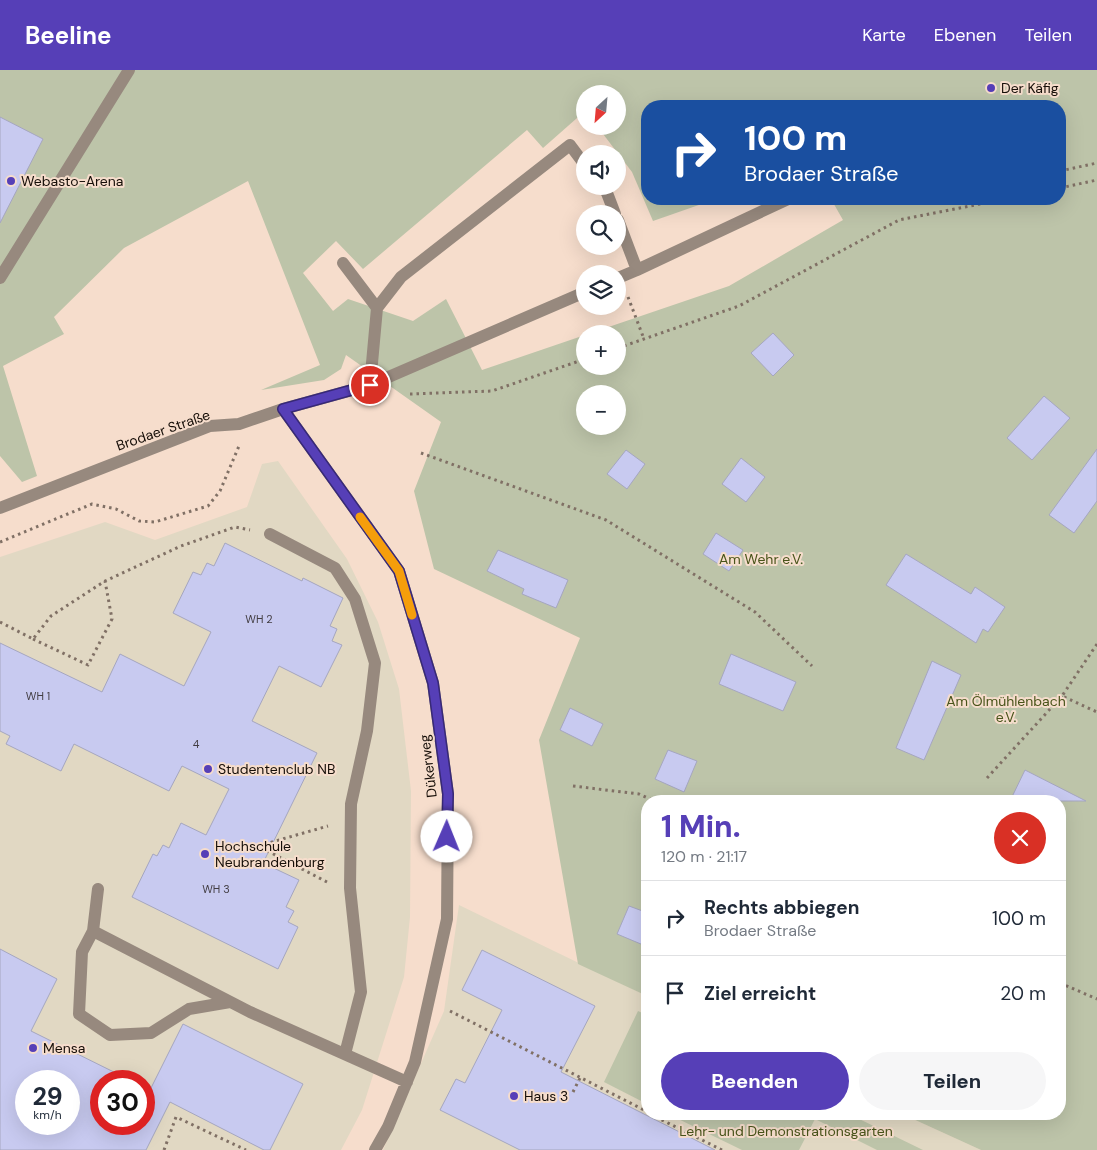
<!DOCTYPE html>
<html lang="de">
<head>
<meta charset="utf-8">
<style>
  :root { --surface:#fff; --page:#f6f6f7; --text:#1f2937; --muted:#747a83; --line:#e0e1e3; --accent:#563fb7 }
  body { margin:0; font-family:"DM Sans",sans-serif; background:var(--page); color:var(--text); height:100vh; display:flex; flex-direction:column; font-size:19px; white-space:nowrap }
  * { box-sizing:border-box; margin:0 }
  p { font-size:16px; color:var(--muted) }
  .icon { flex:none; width:28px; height:28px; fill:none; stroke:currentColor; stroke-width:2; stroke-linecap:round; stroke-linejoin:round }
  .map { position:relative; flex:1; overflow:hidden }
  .details { position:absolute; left:641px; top:725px; width:425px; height:325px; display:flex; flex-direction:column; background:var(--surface); border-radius:20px; box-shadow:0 5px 20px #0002 }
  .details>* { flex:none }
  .guide { position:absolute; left:641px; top:30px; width:425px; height:105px; border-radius:20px; box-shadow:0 5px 20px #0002; background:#1a4fa0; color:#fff; overflow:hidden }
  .needle { width:32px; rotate:206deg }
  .controls { position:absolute; left:576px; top:15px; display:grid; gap:10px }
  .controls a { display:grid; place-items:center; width:50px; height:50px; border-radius:50%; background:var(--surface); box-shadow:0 5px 20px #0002; font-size:25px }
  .speed { position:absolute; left:15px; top:1000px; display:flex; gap:10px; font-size:25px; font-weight:700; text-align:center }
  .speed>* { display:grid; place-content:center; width:65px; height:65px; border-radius:50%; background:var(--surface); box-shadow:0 5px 20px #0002; line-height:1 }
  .speed small { font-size:12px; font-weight:400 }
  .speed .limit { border:8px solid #d22; background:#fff; color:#111 }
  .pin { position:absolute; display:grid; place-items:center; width:42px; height:42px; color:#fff; margin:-21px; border:2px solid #fff; border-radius:50%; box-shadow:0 1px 5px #0007 }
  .me { position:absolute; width:55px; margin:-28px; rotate:1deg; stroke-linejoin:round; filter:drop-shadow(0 0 4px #0008) }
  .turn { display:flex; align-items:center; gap:18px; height:105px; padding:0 20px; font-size:22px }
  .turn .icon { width:65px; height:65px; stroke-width:2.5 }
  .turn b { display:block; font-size:35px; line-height:42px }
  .round { display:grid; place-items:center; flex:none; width:52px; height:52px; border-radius:26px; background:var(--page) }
  .overview { display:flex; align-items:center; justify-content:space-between; height:85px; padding:0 20px }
  h1 { font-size:30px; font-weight:800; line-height:38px; color:var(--accent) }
  .primary-button { display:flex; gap:10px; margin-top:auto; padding:10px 20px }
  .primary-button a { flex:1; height:58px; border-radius:30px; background:var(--accent); color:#fff; font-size:20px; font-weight:800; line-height:58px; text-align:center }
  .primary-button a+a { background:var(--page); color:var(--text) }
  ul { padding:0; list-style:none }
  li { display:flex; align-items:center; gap:15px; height:75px; padding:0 20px; border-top:1px solid var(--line) }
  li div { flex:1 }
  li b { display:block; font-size:19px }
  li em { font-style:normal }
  header { display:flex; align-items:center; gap:30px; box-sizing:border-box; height:70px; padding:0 25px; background:var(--accent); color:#fff }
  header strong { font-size:24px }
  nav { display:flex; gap:28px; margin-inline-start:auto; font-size:18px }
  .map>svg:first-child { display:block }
  .education { fill:#e1d8c3; fill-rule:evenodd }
  .green { fill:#bdc4a9; fill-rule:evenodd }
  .building { fill:#c8caf0; stroke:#a5a6bf; fill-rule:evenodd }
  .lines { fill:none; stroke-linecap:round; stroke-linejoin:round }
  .path { stroke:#807065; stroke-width:3; stroke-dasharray:2.5 4; stroke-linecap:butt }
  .minor { stroke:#97897e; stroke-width:12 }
  .route-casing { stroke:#382977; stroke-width:12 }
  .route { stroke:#563fb7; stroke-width:9 }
  .slow { stroke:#f59e0b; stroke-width:9 }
  .poi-dot { fill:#563fb7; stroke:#f6ddcc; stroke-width:2 }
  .labels { text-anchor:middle; stroke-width:4; stroke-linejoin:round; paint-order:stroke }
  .number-label { font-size:11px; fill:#423d42 }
  .poi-label { font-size:14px; fill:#160e08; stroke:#f6ddcc; text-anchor:start }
  .street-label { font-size:14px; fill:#160e08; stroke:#f6ddcc }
  .park-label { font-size:14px; fill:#49541a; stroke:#f6ddcc }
</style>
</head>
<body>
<header>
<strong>Beeline</strong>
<nav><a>Karte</a><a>Ebenen</a><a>Teilen</a></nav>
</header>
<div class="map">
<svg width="1097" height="1080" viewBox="0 0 1097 1080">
  <rect width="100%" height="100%" fill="#f6ddcc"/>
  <path class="education" d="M278,391L347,489L378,552L399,619L411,721L410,847L404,907L362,1040L341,1080H0V487L105,452L155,470L247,437L262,394ZM26,1011H69V1054H26ZM101,1011H144V1054H101Z
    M459,835L647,926L648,1044H902L981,1080H383L444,941Z"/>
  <path class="green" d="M0,0H1097V1080H981L902,1044H1060V731H648L647,926L578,894L539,670L580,568L434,499L414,421L441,352L346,285L341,299L324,310L261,320L320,295L248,111L124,178L54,247L64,264L3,296L37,406L22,412L0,386ZM585,24H618V56H597L632,102L653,151L716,129H648V36H1060V129H831L843,150L729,216L588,264H618V296H585V265L482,300L446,229L413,251L348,229L333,241L303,203L336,171L363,199L527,60L543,78L585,41ZM585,324H618V356H585Z
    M638,941L647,945V1034L604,1012Z
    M668,1044H849L923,1080H877L815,1049L799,1080H742Z"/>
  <path class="building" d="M0,47L43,69L0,153Z
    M773,263L794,285L773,306L751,283Z
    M1044,326L1070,348L1032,390L1007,368Z
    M1097,379V431L1074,463L1049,445Z
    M626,380L645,394L627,419L607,404Z
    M741,388L765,407L746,432L722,414Z
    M716,463L743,480L729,501L703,484Z
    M225,473L302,511L303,508L343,528L330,556L337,559L332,571L342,575L321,617L279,596L252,651L317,683L263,793L299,810L286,837L294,841L288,852L298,857L278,899L132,827L153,784L157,786L163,775L169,778L181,753L206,765L229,719L182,696L169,721L74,674L61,701L6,674L10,666L0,661V573L102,622L120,584L184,616L211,562L173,543L193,502L201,505L207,493L214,496Z
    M498,480L568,510L556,538L522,524L524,519L487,501Z
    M906,484L971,524L975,517L1005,537L988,562L983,559L976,573L886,515Z
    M731,584L796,612L783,641L719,614Z
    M932,591L961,605L924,690L896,678Z
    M570,638L603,654L592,676L560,660Z
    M668,680L697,691L684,722L655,709Z
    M1025,700L1086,731H1010Z
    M629,836L648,843V877L617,864Z
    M0,879L57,909L31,961L132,1011H101V1054H144V1017L150,1020L183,954L303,1014L270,1080H264L170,1032L146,1080H0ZM26,1011H69V1054H26Z
    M482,880L595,936L561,1002L715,1080H520L440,1040L456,1009L465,1013L502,940L462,920Z"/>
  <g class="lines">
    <path class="path" d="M1060,101L1097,93
      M1060,118L1097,110
      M628,227L644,269
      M618,278L739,236L899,150L1005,129
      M410,324L492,321L585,289
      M421,383L606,450L755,542L812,596
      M0,472L92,434L116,439L139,451L155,452L208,436L220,421L239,376
      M0,552L33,569L51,546L105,511L181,476L235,457L250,460
      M33,569L88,595L112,549L105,511
      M1097,574L1062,626L1097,642
      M987,708L1062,626
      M573,716L639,724L654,731
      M327,812L258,776L328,756
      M1060,913L1097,929
      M450,941L648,1042
      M573,1022L580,1008
      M650,1044L722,1080
      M164,1080L176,1047L246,1080"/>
    <path class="minor" d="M602,116L607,123L615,144
      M618,150L637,200L618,208
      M343,193L377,238
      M637,200L788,129
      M0,208L129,0
      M370,315L377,238L401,207L570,75L585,95
      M283,339L399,501L433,613L448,724L447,849L415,992L388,1057L375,1080
      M0,438L210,356L239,354L283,339L370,315L585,222
      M270,464L335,498L355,529L375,593L367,661L351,734L350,818L361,922L345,984
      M93,861L98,819
      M230,932L189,939L151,963L110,965L79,944L82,882L93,861L250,942L407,1012"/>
  </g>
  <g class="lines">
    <g class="route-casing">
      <path id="route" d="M370,315L283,339L399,501L433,613L448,724L447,767"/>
    </g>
    <use href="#route" class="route"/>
    <path class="slow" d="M360,447L399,501L412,545"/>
  </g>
  <g class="poi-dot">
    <circle cx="991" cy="18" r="5"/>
    <circle cx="11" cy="111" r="5"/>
    <circle cx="208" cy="699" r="5"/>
    <circle cx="205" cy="784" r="5"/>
    <circle cx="33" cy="978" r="5"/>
    <circle cx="514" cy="1026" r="5"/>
  </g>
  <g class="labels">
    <g class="number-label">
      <text x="259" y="553">WH 2</text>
      <text x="38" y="630">WH 1</text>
      <text x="196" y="678">4</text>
      <text x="216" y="823">WH 3</text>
    </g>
    <g class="poi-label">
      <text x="1001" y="23">Der Käfig</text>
      <text x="21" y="116">Webasto-Arena</text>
      <text x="218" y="704">Studentenclub NB</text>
      <text x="215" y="781">Hochschule<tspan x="215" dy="16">Neubrandenburg</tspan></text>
      <text x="43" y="983">Mensa</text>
      <text x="524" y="1031">Haus 3</text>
    </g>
    <g class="street-label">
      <text transform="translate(163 360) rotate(-19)" y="5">Brodaer Straße</text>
      <text transform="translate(428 696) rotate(-97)" y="5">Dükerweg</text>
    </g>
    <g class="park-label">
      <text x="761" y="494">Am Wehr e.V.</text>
      <text x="1006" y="636">Am Ölmühlenbach<tspan x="1006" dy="16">e.V.</tspan></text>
      <text x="786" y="1066">Lehr- und Demonstrationsgarten</text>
    </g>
  </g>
</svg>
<div class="controls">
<a><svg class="needle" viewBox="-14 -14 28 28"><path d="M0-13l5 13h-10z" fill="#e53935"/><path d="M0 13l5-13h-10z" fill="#747a83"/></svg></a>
<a><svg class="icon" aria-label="sound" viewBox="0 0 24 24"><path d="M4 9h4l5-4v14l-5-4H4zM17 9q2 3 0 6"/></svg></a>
<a><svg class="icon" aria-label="search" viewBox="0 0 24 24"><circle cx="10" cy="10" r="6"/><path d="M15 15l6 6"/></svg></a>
<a><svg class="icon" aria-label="layers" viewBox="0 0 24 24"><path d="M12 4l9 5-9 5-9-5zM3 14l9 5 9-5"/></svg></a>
<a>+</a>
<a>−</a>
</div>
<div class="speed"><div>29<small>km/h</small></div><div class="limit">30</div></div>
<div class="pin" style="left:370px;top:315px;background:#d93025"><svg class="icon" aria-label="arrive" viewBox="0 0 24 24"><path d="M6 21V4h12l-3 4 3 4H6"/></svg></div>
<svg class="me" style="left:447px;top:767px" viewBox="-20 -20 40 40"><circle r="19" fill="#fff"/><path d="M0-13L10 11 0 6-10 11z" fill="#563fb7"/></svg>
<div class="guide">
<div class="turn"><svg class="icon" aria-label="right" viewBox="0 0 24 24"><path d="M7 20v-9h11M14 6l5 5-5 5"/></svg><div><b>100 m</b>Brodaer Straße</div></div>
</div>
<section class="details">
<div class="overview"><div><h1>1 Min.</h1><p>120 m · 21:17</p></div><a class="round" style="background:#d93025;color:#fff"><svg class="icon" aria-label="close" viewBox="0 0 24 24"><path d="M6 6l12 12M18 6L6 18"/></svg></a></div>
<ul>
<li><svg class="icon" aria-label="right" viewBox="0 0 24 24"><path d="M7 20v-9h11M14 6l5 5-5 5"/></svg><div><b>Rechts abbiegen</b><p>Brodaer Straße</p></div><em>100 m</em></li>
<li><svg class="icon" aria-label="arrive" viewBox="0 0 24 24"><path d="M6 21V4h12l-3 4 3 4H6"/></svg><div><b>Ziel erreicht</b></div><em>20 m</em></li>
</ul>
<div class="primary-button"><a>Beenden</a><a>Teilen</a></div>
</section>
</div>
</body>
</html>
